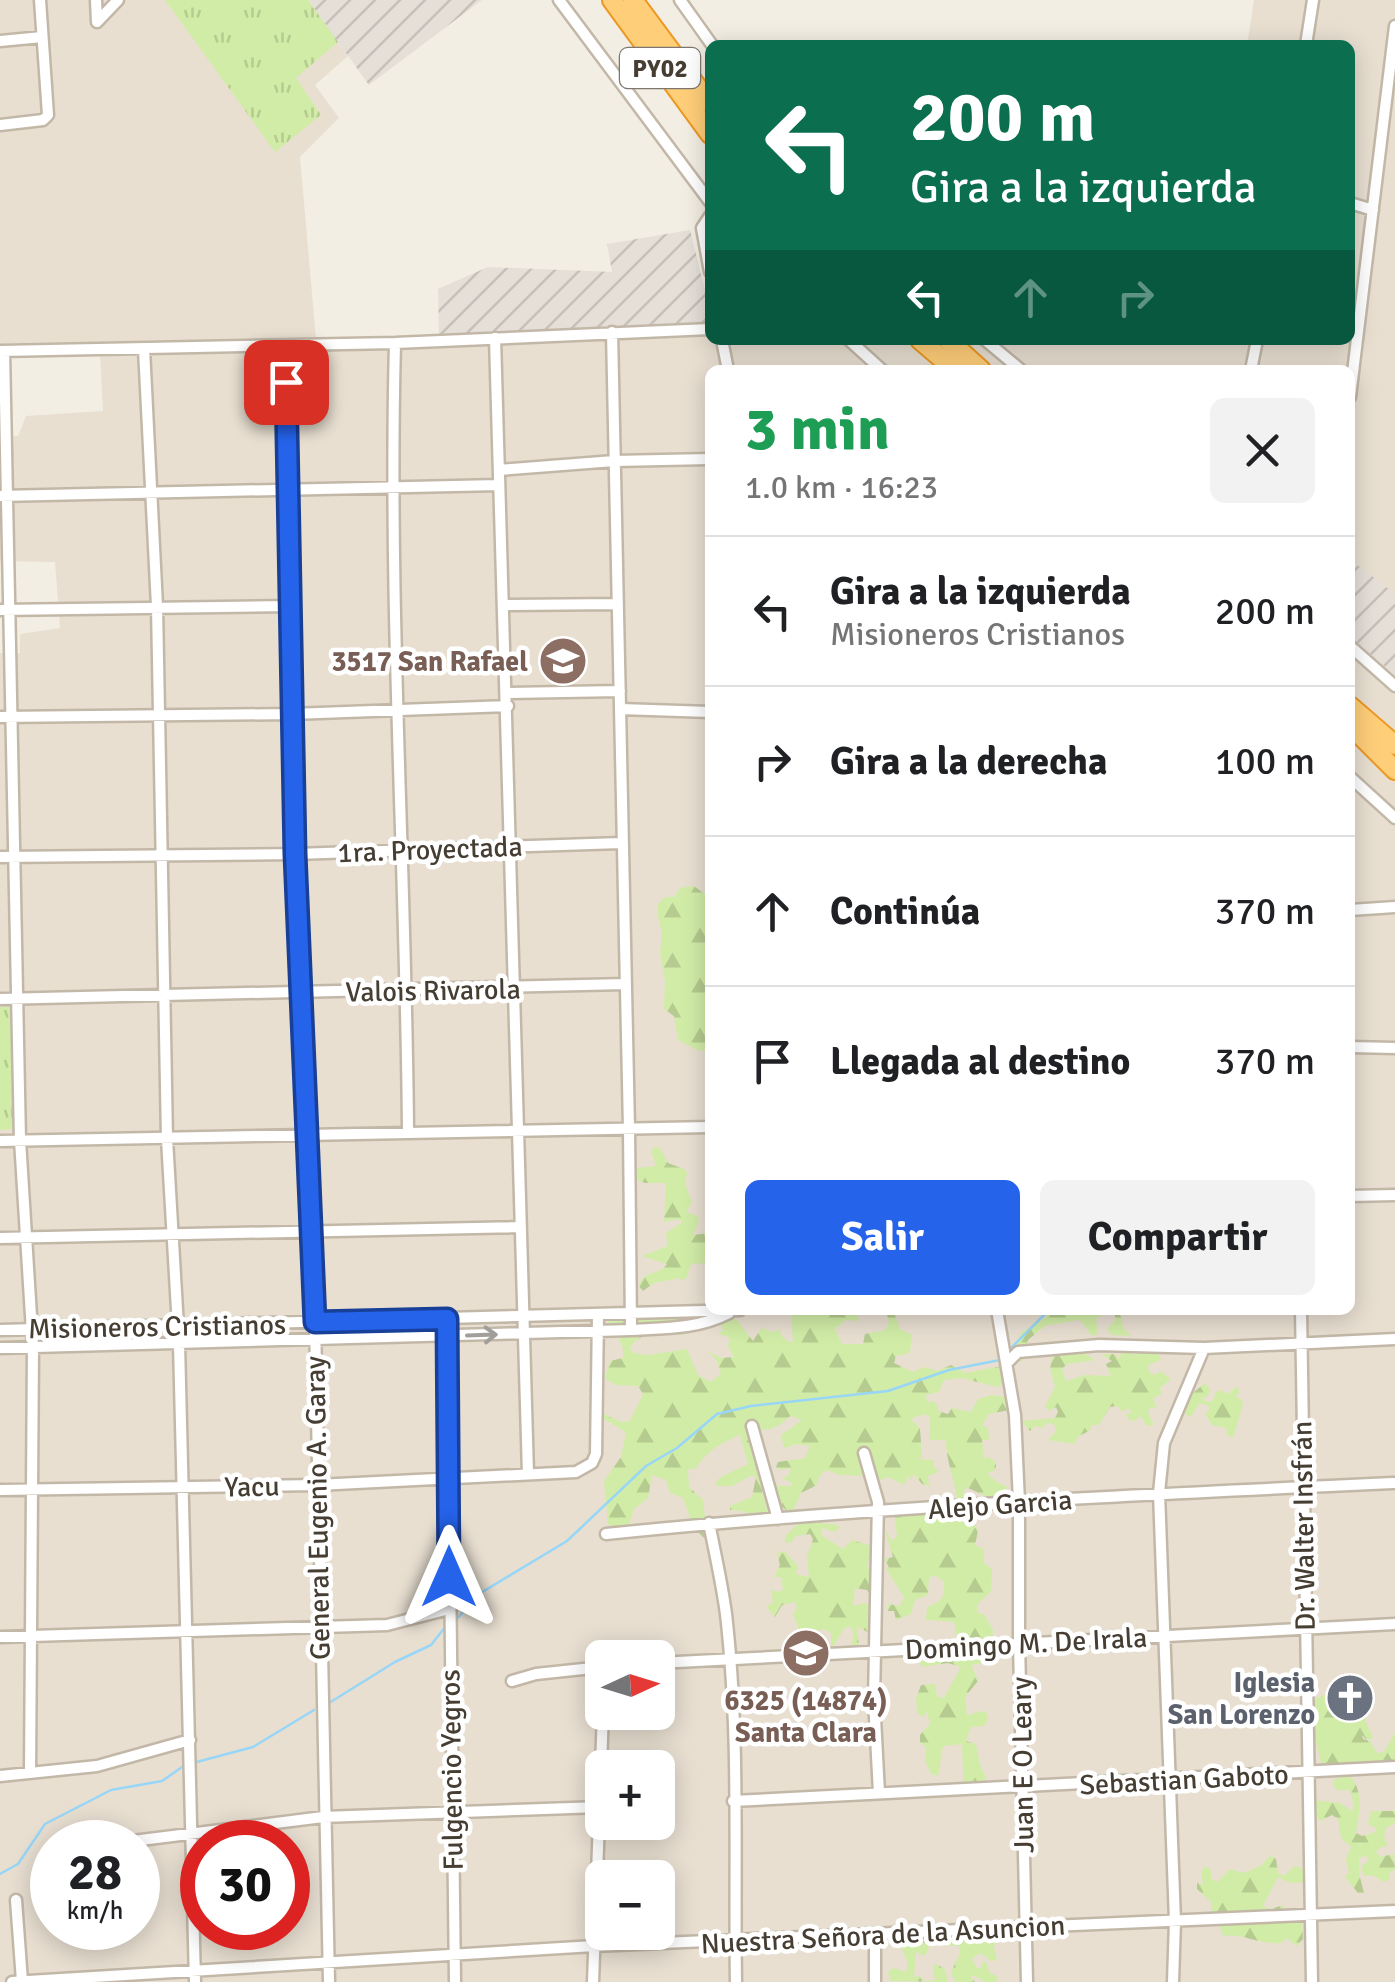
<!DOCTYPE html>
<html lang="es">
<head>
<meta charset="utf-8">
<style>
  :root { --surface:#fff; --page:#f2f2f2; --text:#202124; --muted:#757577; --line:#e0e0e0; --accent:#2563eb }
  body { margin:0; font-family:Signika,sans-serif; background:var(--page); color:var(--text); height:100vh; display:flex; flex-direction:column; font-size:38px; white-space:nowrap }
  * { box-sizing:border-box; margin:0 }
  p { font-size:32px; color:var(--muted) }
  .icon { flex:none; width:55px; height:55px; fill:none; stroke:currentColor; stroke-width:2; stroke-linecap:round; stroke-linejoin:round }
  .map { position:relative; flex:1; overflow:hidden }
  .details { position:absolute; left:705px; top:365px; width:650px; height:950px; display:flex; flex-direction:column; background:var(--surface); border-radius:15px; box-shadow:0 5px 25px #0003 }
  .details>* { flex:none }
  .guide { position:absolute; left:705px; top:40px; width:650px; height:305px; border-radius:15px; box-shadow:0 5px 25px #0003; background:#0b6e4f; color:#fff; overflow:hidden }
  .needle { width:65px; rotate:86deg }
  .fabs { position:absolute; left:585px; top:1640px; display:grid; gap:20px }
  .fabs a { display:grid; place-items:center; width:90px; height:90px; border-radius:15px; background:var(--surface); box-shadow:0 5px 25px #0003; font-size:50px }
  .speed { position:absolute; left:30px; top:1820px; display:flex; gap:20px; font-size:50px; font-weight:700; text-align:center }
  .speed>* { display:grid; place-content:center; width:130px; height:130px; border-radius:50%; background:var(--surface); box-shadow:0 5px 25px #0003; line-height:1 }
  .speed small { font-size:25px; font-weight:400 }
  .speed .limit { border:15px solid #d22; background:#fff; color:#111 }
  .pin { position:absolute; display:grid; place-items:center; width:85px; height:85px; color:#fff; margin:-42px; border-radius:20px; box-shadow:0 5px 15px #0006 }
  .me { position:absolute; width:110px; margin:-55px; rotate:0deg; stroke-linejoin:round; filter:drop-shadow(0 0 8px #0008) }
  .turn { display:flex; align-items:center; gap:35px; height:210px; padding:0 40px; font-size:45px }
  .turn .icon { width:130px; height:130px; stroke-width:2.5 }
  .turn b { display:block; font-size:70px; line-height:85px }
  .lanes { display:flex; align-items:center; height:95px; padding:0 40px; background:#0003; justify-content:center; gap:50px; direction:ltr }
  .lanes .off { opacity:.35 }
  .round { display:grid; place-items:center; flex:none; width:105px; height:105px; border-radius:15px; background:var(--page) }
  .headline { display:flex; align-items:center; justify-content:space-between; height:170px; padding:0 40px }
  h1 { font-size:60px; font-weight:800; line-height:75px; color:#1e9e55 }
  .button { display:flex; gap:20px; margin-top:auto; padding:20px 40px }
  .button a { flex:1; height:115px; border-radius:15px; background:var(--accent); color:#fff; font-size:40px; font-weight:800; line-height:115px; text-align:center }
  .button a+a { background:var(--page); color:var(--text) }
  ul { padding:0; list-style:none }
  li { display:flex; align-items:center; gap:30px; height:150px; padding:0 40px; border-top:2px solid var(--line) }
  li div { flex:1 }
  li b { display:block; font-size:38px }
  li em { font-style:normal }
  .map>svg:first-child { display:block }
  .residential { fill:#e8dfd1; fill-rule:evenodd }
  .industrial { fill:url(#industrial-furrows) }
  .forest { fill:url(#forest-firs) }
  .park { fill:url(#park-tufts) }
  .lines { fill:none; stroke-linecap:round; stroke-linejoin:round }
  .stream { stroke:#98d6f7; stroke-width:2.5 }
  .minor-casing { stroke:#c3b8a8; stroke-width:15 }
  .trunk-casing { stroke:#ec9824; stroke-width:22 }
  .minor { stroke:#fff; stroke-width:10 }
  .trunk { stroke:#ffce79; stroke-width:18 }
  .oneway { stroke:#a29e99 }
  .route-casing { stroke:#184099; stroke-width:25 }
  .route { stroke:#2563eb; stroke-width:18 }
  .labels { text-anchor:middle; stroke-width:9; stroke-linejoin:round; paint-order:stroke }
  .shield { fill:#fff; stroke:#7e7770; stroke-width:2.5 }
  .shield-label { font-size:25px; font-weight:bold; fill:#463d33 }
  .education-label { font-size:28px; font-weight:bold; fill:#785e54; stroke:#fff; text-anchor:end }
  .street-label { font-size:28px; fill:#463d33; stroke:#fff }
  .worship-label { font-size:28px; font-weight:bold; fill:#5b616d; stroke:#fff; text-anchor:end }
</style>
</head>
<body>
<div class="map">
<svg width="1395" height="1982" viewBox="0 0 1395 1982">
  <defs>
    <pattern id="industrial-furrows" width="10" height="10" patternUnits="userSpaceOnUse" patternTransform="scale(2.5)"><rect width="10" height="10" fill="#e5dfd8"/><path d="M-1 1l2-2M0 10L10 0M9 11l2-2" fill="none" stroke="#c6c0ba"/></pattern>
    <pattern id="forest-firs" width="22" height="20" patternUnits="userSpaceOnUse" patternTransform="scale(2.5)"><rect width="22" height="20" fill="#d1eca7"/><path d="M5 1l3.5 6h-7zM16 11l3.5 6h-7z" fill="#b5cb90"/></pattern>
    <pattern id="park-tufts" width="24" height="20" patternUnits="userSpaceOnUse" patternTransform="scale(2.5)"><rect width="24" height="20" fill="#d1eca7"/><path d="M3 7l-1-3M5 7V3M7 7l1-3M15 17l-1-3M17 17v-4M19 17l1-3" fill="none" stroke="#b5cb90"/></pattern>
  </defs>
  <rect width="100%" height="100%" fill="#f3eee3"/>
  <path class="residential" d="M0,0H308L348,56L315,85L339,118L300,157L316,339L0,344Z
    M1254,0H1395V1982H0V653H20V634L60,628L55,562L0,561V437L18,436L26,416L103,411L100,355L447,345L710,332V340H1350V45H1247ZM710,370H1350V1310H710ZM602,1658H658V1712H602ZM602,1768H658V1822H602ZM52,1842H138V1928H52ZM202,1842H288V1928H202ZM602,1878H658V1932H602Z"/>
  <path class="industrial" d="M308,0H482L369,85Z
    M690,230L710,310V325L439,336L438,289L488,267L612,272L607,244Z
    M1350,559L1395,594V675L1350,636Z"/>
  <path class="forest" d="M694,886L710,898V1048L699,1051L678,1040L674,1016L664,1009L665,981L660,953L662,933L657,911L658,904L665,897H674L680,888Z
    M655,1147L660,1148L668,1163L684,1169L687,1173L685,1183L692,1203L686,1212L698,1216L699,1222L693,1235L710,1233V1263L691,1264L687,1277L681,1281L680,1278L654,1283L643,1291L639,1286C643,1270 659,1276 667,1264L642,1256L668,1246L666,1233L683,1222L677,1219L664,1222L666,1183H645L635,1179L636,1168L656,1166L651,1151Z
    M807,1310L818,1315L829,1310H857L859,1321L846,1320L835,1329L842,1344H863L865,1334L885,1330L889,1323L886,1310H893L900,1329L912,1335L910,1353L896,1356L894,1363L913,1372L925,1367L937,1371L951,1365L965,1373L1002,1366L1009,1379L998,1387L961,1378L944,1380L939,1392L926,1395L927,1402L934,1401L938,1407V1411L948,1414L952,1408L971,1412L978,1399L992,1395L1004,1397L1003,1391H1010L1013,1405L1009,1410L989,1414L982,1425L988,1428L989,1440H982L984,1459L989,1457L996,1462V1470L987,1473L998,1483L1008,1487C994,1506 983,1494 966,1487L963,1493L968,1497H975V1504L984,1506L987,1512L974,1522L978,1531L975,1545L984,1549V1563L992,1569L991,1591L977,1605L978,1613L984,1614L993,1630L992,1641L968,1640L955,1644L953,1643L957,1637L954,1622L926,1620L927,1607C943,1601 944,1598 944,1582L936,1576L929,1577L928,1595L915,1600L911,1614L896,1620L894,1611H888V1604L900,1606L904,1597L886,1569L889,1567L884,1559L893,1557L884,1528L877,1526L881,1523L892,1541L897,1536L894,1510L957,1503C956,1481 946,1463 946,1440H929L930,1417L924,1414L911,1419L920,1429L922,1457L917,1459L934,1460V1467L939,1472L928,1476L929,1486L922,1484L914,1474L911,1480L908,1475L904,1485L888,1477L875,1482L868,1476L840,1475L826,1470L819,1476L817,1485L801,1493L792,1513C773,1504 773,1490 769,1471L778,1486H792V1483L782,1478L788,1476L791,1468L780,1470L776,1467L778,1462L805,1458L810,1446L797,1444L784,1448L781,1435L802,1420L790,1416C772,1434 768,1427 747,1432L769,1518C755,1517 746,1510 730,1510V1506L752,1497L756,1477L752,1475L732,1486H715L719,1478L748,1464L740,1435C722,1442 706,1452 695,1469H688L689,1487L703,1500L707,1534L704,1538L694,1528L683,1498L670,1493L666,1480L652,1475L648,1498L634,1509L628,1528L620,1531L608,1524L604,1481L621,1457L626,1432L602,1418L604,1414L621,1422L630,1421L643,1394L638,1386L615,1385L605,1378L610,1361L623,1358C625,1344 616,1334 607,1324L609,1320L684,1313L689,1326L684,1335C664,1335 643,1329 630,1347L633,1353L648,1355L687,1349L698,1375L710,1382L721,1374L717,1361L708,1351L721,1358L734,1357L728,1346L730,1338L717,1333L723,1331L720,1318L725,1313L737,1320L753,1341L762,1327L770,1332L779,1330L783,1338L793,1343L791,1311Z
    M1040,1310H1120L1123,1328L1131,1336L1112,1335L1107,1330L1116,1319L1114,1313L1107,1311L1096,1319L1098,1335H1091L1082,1322L1077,1320L1045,1326L1028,1340L1022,1362L1015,1359C1016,1325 1025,1334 1047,1316Z
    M1132,1346L1134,1356L1143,1347H1157L1161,1360L1148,1365L1149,1372L1155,1375L1160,1371L1171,1379L1160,1388L1162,1394L1153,1398L1157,1408L1150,1407L1148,1413L1154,1425L1147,1426L1140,1416L1135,1421L1129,1420L1126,1414L1132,1412L1128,1408L1122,1412L1117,1406L1110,1407L1099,1425H1092L1089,1431L1077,1437L1075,1444L1048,1440L1056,1431L1054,1424L1047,1423L1042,1428L1035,1426L1030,1431L1021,1421L1055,1418L1058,1412L1056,1407L1050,1411L1045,1406L1055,1387L1050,1368L1053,1356L1077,1348L1095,1360L1067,1364L1062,1369L1066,1381L1085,1375L1111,1376L1106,1364L1112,1361L1101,1354H1115L1120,1359L1121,1349Z
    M1205,1383L1210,1389L1208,1396L1202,1398L1207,1402L1214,1400L1215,1393L1221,1390L1227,1394L1238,1386L1239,1393L1235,1397L1240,1398L1243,1404L1233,1438L1227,1435L1226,1428L1212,1425L1205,1414L1210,1409L1206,1404H1199L1191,1417L1185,1414L1189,1396Z
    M800,1522L834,1524L840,1527L835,1532L822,1528L821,1535L843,1549L852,1540L872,1546L867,1567L871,1572L869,1577L873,1585L872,1599L867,1590L855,1588L853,1606L865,1603L871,1605L873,1627L869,1633L857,1626L859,1647H872L857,1650L852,1644L853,1631L849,1626L844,1629L829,1654L825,1649L831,1646V1633L824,1629L817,1631L816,1638L811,1627L802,1645L795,1648V1635L800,1632L793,1614L797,1608L795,1602L782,1605L775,1617L766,1607L773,1602L771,1589L777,1592L783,1590L781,1577H774L780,1565L777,1553L784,1551L798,1566L796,1574L809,1577L807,1557L813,1539L810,1534L796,1536L792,1542L785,1543V1536Z
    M947,1652L975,1653L988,1658L984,1663L971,1665L978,1681L965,1697L967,1716L980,1711L987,1713L988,1720L984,1726L971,1727L966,1741L976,1744L980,1765L986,1777L984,1783L964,1796L962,1744L943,1746L938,1776L931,1774L925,1761L926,1747L920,1742V1735L930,1724L927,1712L923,1717L917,1713L916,1699L921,1685L935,1684L937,1697L944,1698L961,1667L948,1663L921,1667L920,1660Z
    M1349,1683L1360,1687C1364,1699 1362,1714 1367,1725C1369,1729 1372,1733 1373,1739H1366L1362,1735L1363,1739L1370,1741L1377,1753L1384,1752L1395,1732V1769L1340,1764L1326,1768L1321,1763L1309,1714L1311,1701Z
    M1348,1775C1365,1788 1359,1815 1356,1833L1362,1836L1375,1832L1376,1828L1368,1824L1371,1811H1395V1823L1386,1828L1384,1836L1388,1846L1381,1847L1376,1852L1380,1857L1394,1854L1395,1870L1389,1872L1390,1879L1384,1882L1372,1875L1365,1876L1361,1871L1363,1864L1369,1861L1366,1856L1359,1858V1873L1364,1893H1358L1345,1877L1349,1872L1346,1859L1351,1847L1341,1838L1338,1819L1332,1815L1320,1821L1309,1807L1312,1800L1340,1803L1352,1811L1354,1805L1350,1790H1337L1333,1785L1335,1779Z
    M1270,1855L1276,1859L1278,1873L1284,1876L1294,1866L1300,1867L1305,1874L1304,1882L1290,1883L1278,1877L1263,1906L1270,1909L1284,1905V1912L1302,1917L1303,1939L1297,1946L1286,1938L1281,1943C1259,1945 1244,1933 1223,1936L1217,1917L1211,1915V1902L1197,1889V1883L1203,1884L1201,1872L1205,1866L1211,1870V1878L1217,1882L1230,1869L1244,1873L1262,1865Z
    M960,1934C971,1937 990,1935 996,1939L994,1947L997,1960L991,1961L980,1953L972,1959L977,1968H981L983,1961L986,1962L989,1972L998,1977L996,1982H985L973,1975L971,1977L975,1982H955L951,1972L960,1953L959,1946L940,1945L934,1936Z
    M922,1939L929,1947L925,1956L916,1952L914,1977L920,1976L925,1981L935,1980L933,1966L936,1964L945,1969L948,1982L890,1981L888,1972L894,1968L906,1972C911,1961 903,1956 901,1944Z"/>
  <path class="park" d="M165,0H308L338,42L296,78L321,115L275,152Z
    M0,1007H12L14,1129L0,1130Z"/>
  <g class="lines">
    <path class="stream" d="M1008,1351L1049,1310
      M457,1619L479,1594L567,1541L646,1466L677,1448L717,1414L751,1406L888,1391L949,1370L1000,1360L1003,1357
      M329,1703L395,1662L431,1645L446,1626
      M193,1763L253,1747L314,1710
      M0,1874L18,1864L45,1824L111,1790L162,1781L185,1765"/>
    <g class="minor-casing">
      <path id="minor" d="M96,0L97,22
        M559,0L710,202
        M680,0L712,45
        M97,22L118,0
        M0,41L42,37
        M1306,45L1313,0
        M0,125L43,120L48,115L40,0
        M1350,203L1373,210
        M710,216L702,228L710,272
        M612,332L629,1129L631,1330
        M495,338L528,1474
        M722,340L728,370
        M849,340L882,370
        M985,340L1021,370
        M395,343C388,606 406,868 408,1131
        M285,346L295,854L315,1322L329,1982
        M144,349L157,606L167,1139L179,1344L195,1982
        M1,351L395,343L710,329
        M4,351L20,1140L33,1348L30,1773
        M1251,370L1257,340
        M1350,397L1395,26
        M499,470L614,461L710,459
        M0,496L499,485
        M504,605L618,604
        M0,610L290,606
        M1350,646L1395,686
        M507,693L620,691
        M620,709L710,712
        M0,717L292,714L508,706
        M1350,777L1395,818
        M0,857L295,854L621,843
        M1350,910L1395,907
        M0,999L626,984
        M1350,1047L1395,1048
        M0,1141L710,1127
        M1350,1196L1395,1195
        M0,1238L521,1227
        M997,1310L1015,1415L1019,1502V1643L1027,1982
        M1301,1310L1312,1982
        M447,1319L455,1982
        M0,1330L740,1310
        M0,1348L631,1330C665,1328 698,1329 729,1313
        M1007,1363L1018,1352L1099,1345L1204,1348L1395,1339
        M752,1426L778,1519
        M864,1453L878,1502L874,1699L879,1793
        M0,1490L317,1485L576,1472L592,1463L596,1454L598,1315
        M709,1523C715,1553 722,1584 726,1614C740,1736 734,1860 736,1982
        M606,1534C868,1507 1132,1495 1395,1483
        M0,1637L387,1625L449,1609
        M658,1663L1395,1624
        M512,1681L536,1674L602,1667
        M0,1776L97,1766L190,1740
        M733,1801L1395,1767
        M125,1842L323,1817L600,1807
        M16,1900L22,1981
        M875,1935V1982
        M12,1982L594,1946L1395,1911
        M593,1982L603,1712
        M1173,1982L1175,1921L1159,1493L1164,1443L1204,1348"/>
    </g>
    <g class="trunk-casing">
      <path id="trunk" d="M612,0L710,134
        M633,0L710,104
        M920,340L955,370
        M948,340L981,370
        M1350,706L1395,745
        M1350,725L1395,770"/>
    </g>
    <use href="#minor" class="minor"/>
    <use href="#trunk" class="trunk"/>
  </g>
  <defs><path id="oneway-shaft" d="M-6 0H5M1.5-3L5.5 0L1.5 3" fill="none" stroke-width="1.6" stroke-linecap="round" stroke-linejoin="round" transform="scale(2.5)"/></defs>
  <use class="oneway" href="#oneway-shaft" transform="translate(482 1335) rotate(-2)"/>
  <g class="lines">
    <g class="route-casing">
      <path id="route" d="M286,382L295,854L315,1322L447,1319L449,1577"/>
    </g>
    <use href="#route" class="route"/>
  </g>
  <defs>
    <g id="school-disc" transform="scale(2.5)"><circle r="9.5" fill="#8d6e63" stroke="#fff"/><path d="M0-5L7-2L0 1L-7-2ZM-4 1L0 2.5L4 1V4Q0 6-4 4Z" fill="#fff"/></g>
    <g id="church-disc" transform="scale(2.5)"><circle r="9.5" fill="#6b7280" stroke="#fff"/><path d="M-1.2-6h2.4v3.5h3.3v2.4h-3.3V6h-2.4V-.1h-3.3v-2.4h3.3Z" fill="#fff"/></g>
  </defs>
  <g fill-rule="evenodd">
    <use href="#school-disc" x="563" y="661"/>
    <use href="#school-disc" x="806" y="1653"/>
    <use href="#church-disc" x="1350" y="1698"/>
  </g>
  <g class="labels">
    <rect class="shield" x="620" y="48" width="80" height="40" rx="8"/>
    <g class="shield-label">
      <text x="660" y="77">PY02</text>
    </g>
    <g class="education-label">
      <text x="528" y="671">3517 San Rafael</text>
      <text x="806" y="1710" text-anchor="middle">6325 (14874)<tspan x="806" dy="32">Santa Clara</tspan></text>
    </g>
    <g class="street-label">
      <text transform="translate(430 849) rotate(-2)" y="10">1ra. Proyectada</text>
      <text transform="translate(433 990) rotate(-1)" y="10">Valois Rivarola</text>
      <text transform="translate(157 1326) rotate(-1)" y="10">Misioneros Cristianos</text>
      <text transform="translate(252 1486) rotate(-1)" y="10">Yacu</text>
      <text transform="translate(1000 1504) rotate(-4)" y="10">Alejo Garcia</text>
      <text transform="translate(317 1508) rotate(-91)" y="10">General Eugenio A. Garay</text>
      <text transform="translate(1303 1526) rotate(-91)" y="10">Dr. Walter Insfrán</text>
      <text transform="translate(1026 1643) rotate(-3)" y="10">Domingo M. De Irala</text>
      <text transform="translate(1022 1765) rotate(-91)" y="10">Juan E O Leary</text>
      <text transform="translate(451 1770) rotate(-91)" y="10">Fulgencio Yegros</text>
      <text transform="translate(1184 1779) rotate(-3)" y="10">Sebastian Gaboto</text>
      <text transform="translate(883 1934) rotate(-3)" y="10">Nuestra Señora de la Asuncion</text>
    </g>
    <g class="worship-label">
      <text x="1315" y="1692">Iglesia<tspan x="1315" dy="32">San Lorenzo</tspan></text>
    </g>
  </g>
</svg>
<div class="fabs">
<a><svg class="needle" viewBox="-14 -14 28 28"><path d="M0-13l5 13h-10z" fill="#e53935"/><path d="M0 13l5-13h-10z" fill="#757577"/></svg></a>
<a>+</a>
<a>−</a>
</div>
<div class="speed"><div>28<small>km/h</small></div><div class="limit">30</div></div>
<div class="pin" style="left:286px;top:382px;background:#d93025"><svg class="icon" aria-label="arrive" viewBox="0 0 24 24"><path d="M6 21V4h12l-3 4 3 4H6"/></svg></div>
<svg class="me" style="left:449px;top:1577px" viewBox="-20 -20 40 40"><path d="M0-17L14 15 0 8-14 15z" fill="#2563eb" stroke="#fff" stroke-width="4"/></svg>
<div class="guide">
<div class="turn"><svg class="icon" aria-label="left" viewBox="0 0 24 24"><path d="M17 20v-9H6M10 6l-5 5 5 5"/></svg><div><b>200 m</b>Gira a la izquierda</div></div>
<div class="lanes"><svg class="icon" aria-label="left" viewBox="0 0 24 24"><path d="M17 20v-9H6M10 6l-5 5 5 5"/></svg><svg class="icon off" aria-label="ahead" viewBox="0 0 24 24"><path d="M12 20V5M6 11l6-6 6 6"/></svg><svg class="icon off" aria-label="right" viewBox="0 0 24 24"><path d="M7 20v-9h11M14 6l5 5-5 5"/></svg></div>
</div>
<section class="details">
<div class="headline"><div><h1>3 min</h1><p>1.0 km · 16:23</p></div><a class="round"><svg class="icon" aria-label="close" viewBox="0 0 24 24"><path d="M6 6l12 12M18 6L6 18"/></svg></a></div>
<ul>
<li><svg class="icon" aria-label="left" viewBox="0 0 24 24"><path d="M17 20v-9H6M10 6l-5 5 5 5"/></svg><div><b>Gira a la izquierda</b><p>Misioneros Cristianos</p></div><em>200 m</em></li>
<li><svg class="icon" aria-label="right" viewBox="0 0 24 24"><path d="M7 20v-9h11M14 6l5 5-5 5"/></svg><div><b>Gira a la derecha</b></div><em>100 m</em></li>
<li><svg class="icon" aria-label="ahead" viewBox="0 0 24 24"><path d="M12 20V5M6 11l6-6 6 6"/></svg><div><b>Continúa</b></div><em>370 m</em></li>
<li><svg class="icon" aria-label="arrive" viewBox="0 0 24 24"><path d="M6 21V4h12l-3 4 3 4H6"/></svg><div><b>Llegada al destino</b></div><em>370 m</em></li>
</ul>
<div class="button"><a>Salir</a><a>Compartir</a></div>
</section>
</div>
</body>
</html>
